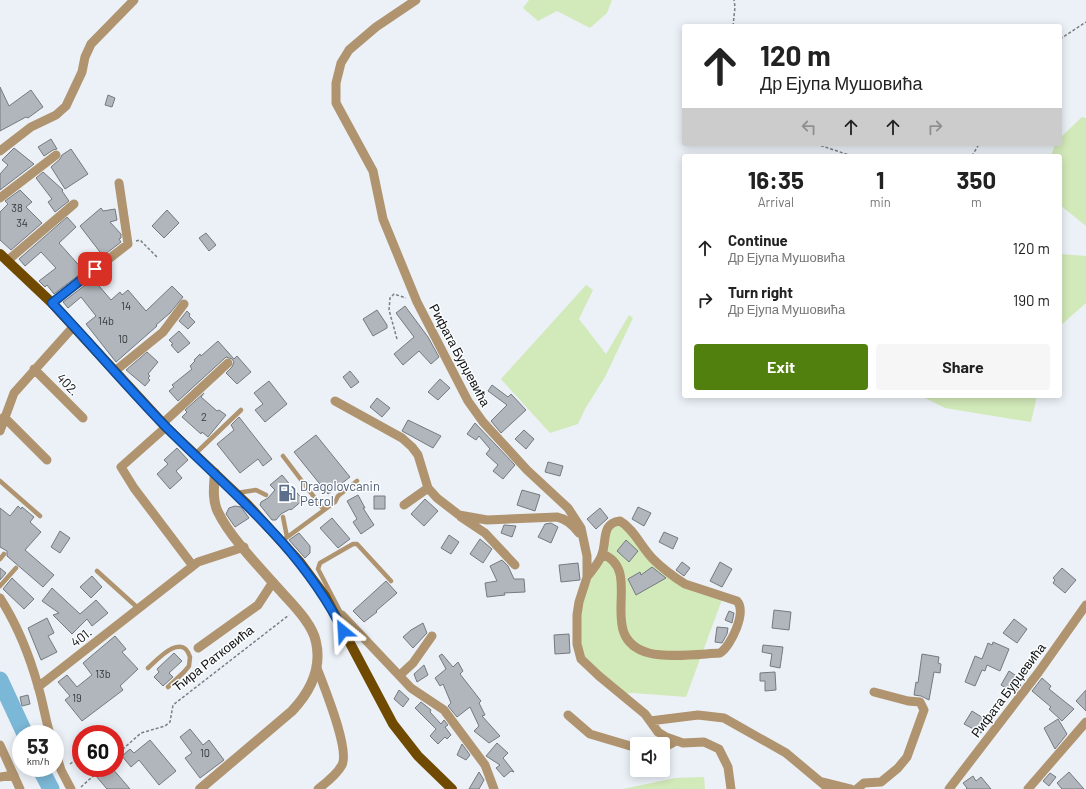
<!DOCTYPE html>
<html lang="en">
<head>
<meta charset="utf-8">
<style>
  :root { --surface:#fff; --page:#f6f6f6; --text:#222; --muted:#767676; --accent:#51800f }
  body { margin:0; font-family:Barlow,sans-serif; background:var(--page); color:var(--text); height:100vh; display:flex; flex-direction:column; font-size:15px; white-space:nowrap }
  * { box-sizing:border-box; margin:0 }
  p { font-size:13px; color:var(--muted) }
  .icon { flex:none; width:22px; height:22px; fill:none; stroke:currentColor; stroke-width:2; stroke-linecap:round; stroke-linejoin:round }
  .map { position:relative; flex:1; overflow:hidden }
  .sheet { position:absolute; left:682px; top:154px; width:380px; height:244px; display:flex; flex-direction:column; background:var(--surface); border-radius:4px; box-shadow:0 2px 10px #0003 }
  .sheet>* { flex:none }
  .guide { position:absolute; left:682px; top:24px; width:380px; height:122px; border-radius:4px; box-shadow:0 2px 10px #0003; background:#fff; color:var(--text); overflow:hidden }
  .controls { position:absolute; left:630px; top:737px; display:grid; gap:8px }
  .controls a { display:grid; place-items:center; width:40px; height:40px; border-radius:4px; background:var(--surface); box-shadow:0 2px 10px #0003; font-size:20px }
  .speed { position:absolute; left:12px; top:725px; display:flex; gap:8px; font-size:20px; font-weight:700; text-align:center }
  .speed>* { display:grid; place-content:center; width:52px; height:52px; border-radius:50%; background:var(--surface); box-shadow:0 2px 10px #0003; line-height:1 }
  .speed small { font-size:10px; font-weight:400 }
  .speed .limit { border:6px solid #d22; background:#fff; color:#111 }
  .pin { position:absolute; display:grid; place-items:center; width:34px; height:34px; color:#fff; margin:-17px; border-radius:8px; box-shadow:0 2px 6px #0006 }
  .me { position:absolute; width:44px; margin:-22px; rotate:333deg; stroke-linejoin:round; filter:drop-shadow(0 0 3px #0008) }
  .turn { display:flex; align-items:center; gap:14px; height:84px; padding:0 12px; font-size:18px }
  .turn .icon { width:52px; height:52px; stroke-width:2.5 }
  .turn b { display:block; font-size:28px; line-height:34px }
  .lanes { display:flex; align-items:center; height:38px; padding:0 12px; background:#0003; justify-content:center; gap:20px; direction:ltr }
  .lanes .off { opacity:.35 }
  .eta { display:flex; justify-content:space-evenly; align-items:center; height:68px; text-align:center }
  .eta b { font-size:24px; font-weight:700; line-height:28px }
  .cta { display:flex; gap:8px; margin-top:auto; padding:8px 12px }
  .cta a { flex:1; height:46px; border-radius:4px; background:var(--accent); color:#fff; font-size:16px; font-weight:700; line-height:46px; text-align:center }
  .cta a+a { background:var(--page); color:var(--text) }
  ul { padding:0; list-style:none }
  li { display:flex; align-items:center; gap:12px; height:52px; padding:0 12px }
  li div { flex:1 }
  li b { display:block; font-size:15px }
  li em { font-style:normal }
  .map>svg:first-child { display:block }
  .green { fill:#d2e9b9 }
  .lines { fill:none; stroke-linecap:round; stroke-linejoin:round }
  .river { stroke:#7bb7d6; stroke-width:17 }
  .building { fill:#b0b6bb; stroke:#757a7f }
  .path { stroke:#7a7e82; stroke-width:1.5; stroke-dasharray:3 2; stroke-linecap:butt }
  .service { stroke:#b0946f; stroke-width:4.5 }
  .minor { stroke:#b0946f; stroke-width:9 }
  .tertiary { stroke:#b0946f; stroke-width:10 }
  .primary { stroke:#714a01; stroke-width:10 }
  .route-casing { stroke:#114b97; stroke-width:10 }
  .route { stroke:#1a73e8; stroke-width:7 }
  .labels { text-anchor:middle; stroke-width:3; stroke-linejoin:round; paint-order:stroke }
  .number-label { font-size:11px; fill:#373a3c }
  .street-label { font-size:13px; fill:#0f1112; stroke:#fcfdff }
  .service-label { font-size:13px; fill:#4e5e75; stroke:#fcfdff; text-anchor:start }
</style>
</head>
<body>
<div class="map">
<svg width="1086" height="789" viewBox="0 0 1086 789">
  <rect width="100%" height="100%" fill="#ebf1f7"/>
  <path class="green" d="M529,0H612L607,13L590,28L557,11L538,21L523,8Z
    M1082,117L1086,118V226L1060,205V156H1051L1055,144H1060V138Z
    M1060,254L1086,256V303L1060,326Z
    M586,285L593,290L579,319L606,354L629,315L633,318L605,377L585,409L578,424L550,433L501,379Z
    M921,396H1037L1031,422L945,408Z
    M620,521L679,580L723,597L686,697L633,693L619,694L579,653V602L602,554L605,532Z
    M704,777L705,789H623L675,778Z"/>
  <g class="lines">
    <path class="river" d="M0,680L25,734
      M40,768L51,789"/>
  </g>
  <path class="building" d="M0,87L9,106L31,90L43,107L28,118L26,117L0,131Z
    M108,95L115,98L112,107L105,105Z
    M51,139L57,149L53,150L44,156L38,147Z
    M14,148L34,164L0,190V174L8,165L2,160Z
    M71,149L88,174L65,189L51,167L60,159L62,155Z
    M43,172L63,190L62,191L69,201L55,212L48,202L52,199L36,178Z
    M20,190L32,202L26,207L42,223L11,250L0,240V212L8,204L5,201Z
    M101,208L103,211L115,209L117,220L110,222L121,234V238L119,239L121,242L103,256L80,226Z
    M167,210L179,223L164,238L152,226Z
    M67,217L76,227L59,243L84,271L54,294L47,285L45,287L39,281L56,268L41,252L25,266L19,259Z
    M206,233L216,245L209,251L199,238Z
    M93,279L111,300L120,292L122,295L128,290L146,311L172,286L183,297L170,313L156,325L157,326L116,362L86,324L96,316L81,297L68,308L63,302Z
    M405,306L428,337L439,357L431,364L419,351L403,365L394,354L414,337L396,313Z
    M377,310L387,325V328L373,336L363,319Z
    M187,311L190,314L189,316L195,322L188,329L179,321Z
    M179,331L190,343L178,353L171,345L173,344L169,340Z
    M218,341L234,359L237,356L251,372L237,384L226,373L232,367L234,362L232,359L226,357L178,401L169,391L174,387L172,385L192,369L190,366L195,361L194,360L200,354L201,356Z
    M147,352L158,362L148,374L150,376L148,378L150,380L145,386L126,370Z
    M350,371L359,382L351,388L343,377Z
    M440,379L450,388L438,400L428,392Z
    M269,381L287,404L265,422L255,410L263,404L254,393Z
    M492,385L508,397L511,394L526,410L501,433L491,421L507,405L488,391Z
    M204,393L201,397L217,411L219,410L226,415L208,437L202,432L201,434L182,417L187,412L185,410Z
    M377,398L390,408L382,417L370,407Z
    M239,417L272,459L263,466L258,459L240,473L217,444L234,430L231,425Z
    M408,420L441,436L433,448L402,431Z
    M475,423L515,465L503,479L493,471L498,465L486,454L490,449L479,436L476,440L467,434Z
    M524,430L534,439L526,449L515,439Z
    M316,435L350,477L328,494L294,452Z
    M177,448L188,460L176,471L182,478L170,489L157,474L168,464L164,460Z
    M548,462L563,466L560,476L545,472Z
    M282,475L303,500L291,510L290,509L281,514L276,520H272L260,505L261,502L268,498L275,490L270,485Z
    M522,490L540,495L535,511L517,505Z
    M358,495L365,508H363L374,525L361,534L353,522L357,519L347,501Z
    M374,496H385V509H374Z
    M425,499L438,511L424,526L411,514Z
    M18,506L21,509L22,507L34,517L30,522L41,532L25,550L54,575L43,587L7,556V551L0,547V508L10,516Z
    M235,506L241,507L249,518L235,527L226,514L229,508Z
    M638,507L651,513L644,526L632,519Z
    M600,508L608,518L596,529L587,519Z
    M332,518L350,539L338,548L320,528Z
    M551,523L558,527L551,543L538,537L545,524Z
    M504,525L516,526L512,537L501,533Z
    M60,531L70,538L60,553L51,547Z
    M664,532L678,538L673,549L659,542Z
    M299,533L310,546V553L305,558L289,540Z
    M449,535L459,542L451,554L441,548Z
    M480,539L492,549L483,563L470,554Z
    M626,540L638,551L629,562L617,551Z
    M502,560L508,566L514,579H524L525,592L504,593L505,595L487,597L485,583L497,581L490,566Z
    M682,562L690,568L684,576L676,570Z
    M720,562L732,569L722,587L710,581Z
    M578,563L580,580L561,582L559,565Z
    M652,567L666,578L636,595L628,579L640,572L641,575Z
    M0,568L6,573L0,580Z
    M1062,568L1076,580L1065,593L1053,583L1055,580L1053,578Z
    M92,576L102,587L91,598L80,587Z
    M12,578L34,599L24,609L3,589Z
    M386,581L397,593L376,611L377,612L364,622L353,611Z
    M52,588L80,614L96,600L108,613L92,626L87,619L72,634L53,615L59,613L42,601Z
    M774,610L791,612L789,630L772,628Z
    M729,611L734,613L732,623L725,620Z
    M47,618L54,633L48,636L57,652L41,660L28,628Z
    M1014,619L1027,629L1017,643L1003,633Z
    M423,623L427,633L413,648L403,637L411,630Z
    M717,627L728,628L727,634L722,643L715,642Z
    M569,634L570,653L555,654L554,635Z
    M115,636L126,649L122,652L138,669L120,686L123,690L82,721L65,700L70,696L58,682L67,675L77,687L92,675L83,663Z
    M993,642L1009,649L1000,671L987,665L985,671L982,670L975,686L965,682L975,656L982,659L988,643L992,645Z
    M763,645L783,647L780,668L770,666L772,654L762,652Z
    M174,653L182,661L169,673L173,677L163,686L154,677L159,672L157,669Z
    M442,654L453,667L458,662L463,671L460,674L481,701L479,703L485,715L482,716L500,736L489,743L474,731L479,726L470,707L457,717L448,706L451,703L443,684L440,686L435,678L446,669L439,656Z
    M922,654L939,657L938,663L941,664L940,673L934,672L929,700L921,696L914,695L916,682L918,683Z
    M424,665L428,675L417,682L414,674Z
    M1009,671L1018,677L1016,681L1021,685L1016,691L1012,688L1011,691L1001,685Z
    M775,672L776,690L765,691V681H760V673Z
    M1042,678L1051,686L1049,689L1074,709L1062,721L1049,709L1051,707L1032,691Z
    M399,690L409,699L403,707L394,699Z
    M1086,690V711L1076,701Z
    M28,695L30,704L22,706L20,697Z
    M421,702L431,710L430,712L441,724L444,720L448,725L445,727L451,735L447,739L445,737L438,744L430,736L436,729L415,708Z
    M972,711L988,721L981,733L964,724Z
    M1058,719L1067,734L1055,749L1044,728Z
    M190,729L203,745L209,740L224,760L200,778L185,758L192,753L180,737Z
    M150,740L176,771L159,785L139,760L131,767L122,756L130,749L134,753Z
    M497,743L508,753L503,758L514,772L511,771L504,777L496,768L500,765L486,756Z
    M462,744L470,755L466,760L457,755Z
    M106,768H112L130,789H107L96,776Z
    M479,772L484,780L479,789H469Z
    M1069,772L1084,789H1062L1057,783Z
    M1050,773L1056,777L1049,786L1043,781Z
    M973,776L976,781L981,777L991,789H966L967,788L963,783Z"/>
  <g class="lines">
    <path class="path" d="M733,26L735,7L734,0
      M1060,39L1086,22
      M816,144L852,156
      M972,156L979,144
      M136,241L140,240L157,257
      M397,339L389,310L390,298L394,294L406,298
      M115,756L141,733L165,726L170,722L173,705L289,615
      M70,764L81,756
      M81,787L102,768"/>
    <path class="service" d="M195,454L241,410
      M283,456L324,510
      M0,481L40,516
      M237,493L256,490L266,495
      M283,517L287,537
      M282,541L335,502L338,496L357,481
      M0,559L4,554
      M97,571L139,609
      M0,586L16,568
      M342,615L318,569L320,563L353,544H357L391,581
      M148,668C158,659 182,632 190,657L189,666L184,672L168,687"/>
    <path class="minor" d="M416,0L376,27L349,50L341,63L336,83V103L373,171L383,219L417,302L468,401L483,422L527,470L568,508L581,528L587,556V577L579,602L577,615V644L581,659L599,676L645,714L658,732L666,737L683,743L704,742L719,749L728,767L731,789
      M0,151L31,127L56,115L66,106L82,72L85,57L91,44L134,0
      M0,198L56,155
      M7,261L74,204
      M52,303L128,244L119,183
      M34,369L83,418
      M115,371L163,332L184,304
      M335,401L402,438L412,447L418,455L428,488L437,498L459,515L487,520L557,517C567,519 573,525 579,533
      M4,417L47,460
      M163,423L228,363
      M166,427L121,467L134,488L193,566
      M0,431L14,393L74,326
      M404,505L428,488
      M461,517L485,533L515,565
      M587,577C592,570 600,562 602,554C607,541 601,523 620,521C634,529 641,547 653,559C661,567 674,577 685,584L737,601C747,612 731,646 720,653C700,654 667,658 649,653C593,638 646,570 602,554
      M0,598C18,626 29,654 38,686C43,702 45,718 50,734
      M336,617L342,615L411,688L444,710L485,765L494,789
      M198,648L258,605L273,582
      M317,668C324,687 350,749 342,765C337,774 326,783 318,789
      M400,675L413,663L432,636
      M38,687L198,562L244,547
      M568,715L590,734L637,748
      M650,721L698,715L724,718L786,753L829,789
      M0,745L20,789
      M663,748L676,741
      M55,750L61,770L71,789
      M0,777L14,775
      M823,782L851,789
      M857,789L864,783L881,782L898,768L907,757L924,710L920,702L908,701L874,692
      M949,789L1038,673L1086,605
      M1028,789L1086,722"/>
    <path class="tertiary" d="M200,789L292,711C310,692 322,669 316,642C313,626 297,609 286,597C266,574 230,538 218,512C212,500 214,486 215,473"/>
    <path class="primary" d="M0,254L52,303L166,427L247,504L299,561L325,596L393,724L418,756L452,789"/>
  </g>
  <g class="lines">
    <g class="route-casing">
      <path id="route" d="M95,269L52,303C91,344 127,387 167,428C231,492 302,548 343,631"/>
    </g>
    <use href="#route" class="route"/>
  </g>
  <defs>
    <g id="fuel-bare" transform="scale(1.38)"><path d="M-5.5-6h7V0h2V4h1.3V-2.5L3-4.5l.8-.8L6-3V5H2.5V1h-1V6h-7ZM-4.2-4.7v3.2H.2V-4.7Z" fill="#5c6f8a" stroke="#fcfdff" stroke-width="2.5" paint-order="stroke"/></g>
  </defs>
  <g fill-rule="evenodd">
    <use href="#fuel-bare" x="287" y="493"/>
  </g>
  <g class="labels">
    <g class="number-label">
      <text x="17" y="212">38</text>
      <text x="22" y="227">34</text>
      <text x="126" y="310">14</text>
      <text x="106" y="325">14b</text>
      <text x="123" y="343">10</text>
      <text x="204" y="421">2</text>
      <text x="103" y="678">13b</text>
      <text x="77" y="702">19</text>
      <text x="205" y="757">10</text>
    </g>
    <g class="street-label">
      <text transform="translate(460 355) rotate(62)" y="5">Рифата Бурџевића</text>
      <text transform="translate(68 384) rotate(46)" y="5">402.</text>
      <text transform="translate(81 637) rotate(-38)" y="5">401.</text>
      <text transform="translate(213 658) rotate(-38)" y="5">Ћира Ратковића</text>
      <text transform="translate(1008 690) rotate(-53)" y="5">Рифата Бурџевића</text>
    </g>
    <g class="service-label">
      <text x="300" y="491">Dragolovcanin<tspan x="300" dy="15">Petrol</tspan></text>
    </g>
  </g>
</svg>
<div class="controls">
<a><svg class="icon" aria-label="sound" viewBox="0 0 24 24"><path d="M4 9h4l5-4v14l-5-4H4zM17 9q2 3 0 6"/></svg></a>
</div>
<div class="speed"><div>53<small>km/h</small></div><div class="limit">60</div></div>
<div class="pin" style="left:95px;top:269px;background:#d93025"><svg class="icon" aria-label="arrive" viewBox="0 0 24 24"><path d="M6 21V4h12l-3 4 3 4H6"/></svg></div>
<svg class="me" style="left:343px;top:631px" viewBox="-20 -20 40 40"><path d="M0-17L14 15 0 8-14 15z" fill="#1a73e8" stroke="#fff" stroke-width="4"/></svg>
<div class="guide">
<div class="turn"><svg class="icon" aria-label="ahead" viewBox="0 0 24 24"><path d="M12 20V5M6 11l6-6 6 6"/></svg><div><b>120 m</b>Др Ејупа Мушовића</div></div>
<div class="lanes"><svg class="icon off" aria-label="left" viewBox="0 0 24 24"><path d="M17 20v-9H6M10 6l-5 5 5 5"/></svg><svg class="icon" aria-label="ahead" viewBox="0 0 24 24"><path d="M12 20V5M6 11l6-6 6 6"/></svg><svg class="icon" aria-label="ahead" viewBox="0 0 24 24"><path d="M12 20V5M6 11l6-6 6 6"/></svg><svg class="icon off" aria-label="right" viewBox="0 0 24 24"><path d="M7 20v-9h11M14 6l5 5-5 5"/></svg></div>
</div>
<section class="sheet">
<div class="eta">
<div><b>16:35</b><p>Arrival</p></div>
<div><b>1</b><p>min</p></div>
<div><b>350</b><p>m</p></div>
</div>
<ul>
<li><svg class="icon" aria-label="ahead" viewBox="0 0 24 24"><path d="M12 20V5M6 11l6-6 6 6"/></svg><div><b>Continue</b><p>Др Ејупа Мушовића</p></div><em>120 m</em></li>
<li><svg class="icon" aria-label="right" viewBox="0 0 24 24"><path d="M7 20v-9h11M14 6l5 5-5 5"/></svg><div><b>Turn right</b><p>Др Ејупа Мушовића</p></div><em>190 m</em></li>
</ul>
<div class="cta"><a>Exit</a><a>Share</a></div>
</section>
</div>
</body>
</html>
